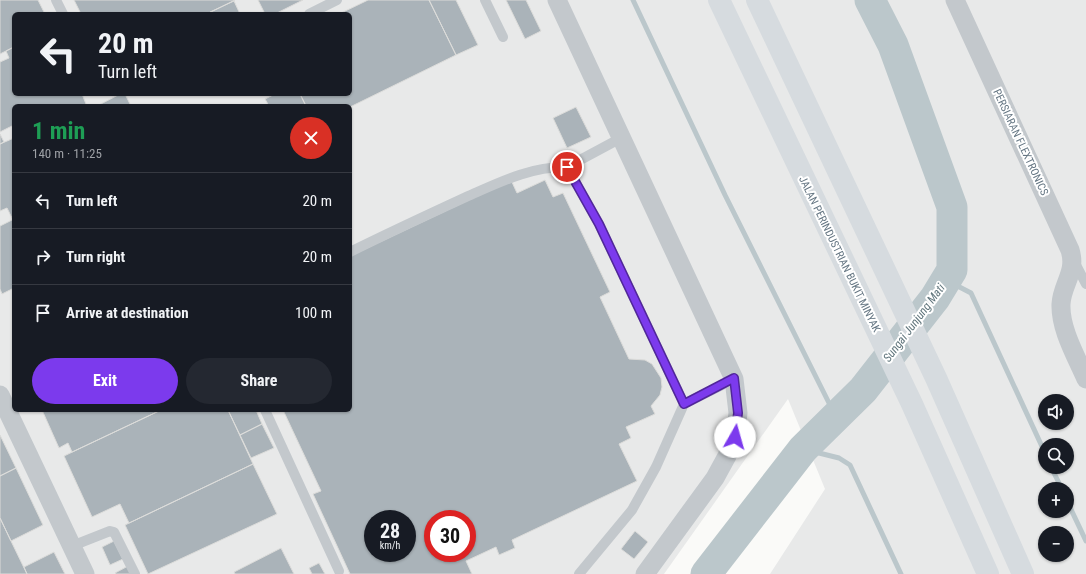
<!DOCTYPE html>
<html lang="en">
<head>
<meta charset="utf-8">
<style>
  :root { --surface:#171b24; --page:#242831; --text:#f1f3f6; --muted:#9ea1a6; --line:#363941; --accent:#7c3aed }
  body { margin:0; font-family:"Roboto Condensed",sans-serif; background:var(--page); color:var(--text); height:100vh; display:flex; flex-direction:column; font-size:15px; white-space:nowrap }
  * { box-sizing:border-box; margin:0 }
  p { font-size:13px; color:var(--muted) }
  .icon { flex:none; width:22px; height:22px; fill:none; stroke:currentColor; stroke-width:2; stroke-linecap:round; stroke-linejoin:round }
  .map { position:relative; flex:1; overflow:hidden }
  .drawer { position:absolute; left:12px; top:104px; width:340px; height:308px; display:flex; flex-direction:column; background:var(--surface); border-radius:6px; box-shadow:0 1px 3px #0004 }
  .drawer>* { flex:none }
  .guide { position:absolute; left:12px; top:12px; width:340px; height:84px; border-radius:6px; box-shadow:0 1px 3px #0004; background:#171b24; color:var(--text); overflow:hidden }
  .buttons { position:absolute; left:1038px; top:394px; display:grid; gap:8px }
  .buttons a { display:grid; place-items:center; width:36px; height:36px; border-radius:50%; background:var(--surface); box-shadow:0 1px 3px #0004; font-size:20px }
  .speed { position:absolute; left:364px; top:510px; display:flex; gap:8px; font-size:20px; font-weight:700; text-align:center }
  .speed>* { display:grid; place-content:center; width:52px; height:52px; border-radius:50%; background:var(--surface); box-shadow:0 1px 3px #0004; line-height:1 }
  .speed small { font-size:10px; font-weight:400 }
  .speed .limit { border:6px solid #d22; background:#fff; color:#111 }
  .pin { position:absolute; display:grid; place-items:center; width:34px; height:34px; color:#fff; margin:-17px; border:2px solid #fff; border-radius:50%; box-shadow:0 1px 4px #0007 }
  .me { position:absolute; width:44px; margin:-22px; rotate:7deg; stroke-linejoin:round; filter:drop-shadow(0 0 3px #0008) }
  .turn { display:flex; align-items:center; gap:14px; height:84px; padding:0 20px; font-size:18px }
  .turn .icon { width:52px; height:52px; stroke-width:2.5 }
  .turn b { display:block; font-size:28px; line-height:34px }
  .round { display:grid; place-items:center; flex:none; width:42px; height:42px; border-radius:21px; background:var(--page) }
  .overview { display:flex; align-items:center; justify-content:space-between; height:68px; padding:0 20px }
  h1 { font-size:24px; font-weight:700; line-height:30px; color:#1e9e55 }
  .primary-button { display:flex; gap:8px; margin-top:auto; padding:8px 20px }
  .primary-button a { flex:1; height:46px; border-radius:24px; background:var(--accent); color:#fff; font-size:16px; font-weight:700; line-height:46px; text-align:center }
  .primary-button a+a { background:var(--page); color:var(--text) }
  ul { padding:0; list-style:none }
  li { display:flex; align-items:center; gap:12px; height:56px; padding:0 20px; border-top:1px solid var(--line) }
  li div { flex:1 }
  li b { display:block; font-size:15px }
  li em { font-style:normal }
  .map>svg:first-child { display:block }
  .built { fill:#e8e9e9; fill-rule:evenodd }
  .lines { fill:none; stroke-linecap:round; stroke-linejoin:round }
  .stream { stroke:#bbc7cb; stroke-width:5 }
  .river { stroke:#bbc7cb; stroke-width:31 }
  .building { fill:#aab3b9; stroke:#dcdcda; fill-rule:evenodd }
  .lane { stroke:#c3c8cc; stroke-width:10 }
  .street { stroke:#c3c8cc; stroke-width:19 }
  .secondary { stroke:#d6dbdf; stroke-width:22 }
  .route-casing { stroke:#51269a; stroke-width:10 }
  .route { stroke:#7c3aed; stroke-width:7 }
  .labels { text-anchor:middle; stroke-width:4; stroke-linejoin:round; paint-order:stroke }
  .street-label { font-size:11px; fill:#657683; stroke:#fff }
  .water-label { font-size:12px; font-style:italic; fill:#60757c; stroke:#fff }
</style>
</head>
<body>
<div class="map">
<svg width="1086" height="574" viewBox="0 0 1086 574">
  <rect width="100%" height="100%" fill="#fafaf8"/>
  <path class="built" d="M0,0H1086V574H770L825,489L788,399L664,574H0ZM14,14H350V94H14ZM14,106H350V410H14ZM1045,401H1067V423H1045ZM1045,445H1067V467H1045ZM1045,489H1067V511H1045ZM373,519H407V553H373ZM433,519H467V553H433ZM1045,533H1067V555H1045Z"/>
  <g class="lines">
    <path class="stream" d="M633,0L725,195L836,417
      M946,280L971,293L1045,453
      M803,449L839,458L850,465L901,574
      M1051,467L1062,489
      M1067,501L1086,541"/>
    <path class="river" d="M706,574L803,449L863,390L935,298L952,270V207L893,45L870,0"/>
  </g>
  <path class="building" d="M0,0H38L45,14H14V47L0,54Z
    M74,0H235L207,14H81Z
    M258,0H303L275,14H265Z
    M368,0H429L456,55L350,107L306,106L300,94H350V14H339Z
    M429,0H456L478,45L456,55Z
    M506,0H526L541,31L525,39Z
    M234,1L240,14H211L210,12Z
    M14,47V94H82L86,104L82,106H14V125L0,132V62L9,58L6,51Z
    M120,94H125L131,106H97Z
    M275,94H300L306,106H269L265,99Z
    M576,107L591,137L567,148L553,118Z
    M0,134L4,142L0,144Z
    M14,138V219L13,220L7,208L0,211V144Z
    M511,180L517,193L545,180L553,197L563,193L610,292L600,297L629,359L645,360L652,364L661,378L662,387L660,395L651,406L655,414L626,427L631,438L619,444L637,481L512,540L515,548L499,555L496,547L466,561L472,574H350L313,494L321,491L283,410H350V256ZM373,519H407V553H373ZM433,519H467V553H433Z
    M14,219V288L2,294L0,289V226Z
    M42,410H161L72,452L68,443L59,448Z
    M161,410H228L253,464L129,523L120,504L92,517L64,456Z
    M228,410H256L262,424L240,435Z
    M262,424L274,448L251,458L240,435Z
    M0,435L16,468L0,476Z
    M253,464L277,514L148,574L125,525Z
    M16,468L43,525L11,541L0,518V476Z
    M0,518L11,541L27,574H0Z
    M635,531L648,542L634,559L621,549Z
    M114,541L123,559L110,565L102,547Z
    M281,548L294,574H235L234,572Z
    M54,552L65,574H27L24,567Z
    M319,563L325,574H312L309,568Z
    M128,566L132,574H116L115,573Z"/>
  <g class="lines">
    <path class="lane" d="M56,0L63,14
      M485,0L503,37
      M309,14L337,0
      M567,167L621,138
      M350,252C388,233 427,215 466,197C498,183 531,166 567,167L599,224L684,404
      M1074,261L1086,284
      M265,410L339,571
      M72,546L110,531L114,532L135,574
      M579,574L632,510L656,467L684,404L734,379"/>
    <path class="street" d="M557,0L734,379L738,413L735,437L727,456L715,478L645,574
      M955,0L1070,250C1077,272 1062,284 1061,304C1060,329 1076,356 1086,379
      M0,395L85,574"/>
    <path class="secondary" d="M719,0L912,404L988,574
      M757,0L936,378L1023,574"/>
  </g>
  <g class="lines">
    <g class="route-casing">
      <path id="route" d="M567,167L599,224L684,404L734,378L738,413L735,437"/>
    </g>
    <use href="#route" class="route"/>
  </g>
  <g class="labels">
    <g class="street-label">
      <text transform="translate(1021 142) rotate(65)" y="4">PERSIARAN FLEXTRONICS</text>
      <text transform="translate(840 254) rotate(64)" y="4">JALAN PERINDUSTRIAN BUKIT MINYAK</text>
    </g>
    <g class="water-label">
      <text transform="translate(914 323) rotate(-53)" y="4">Sungai Junjung Mati</text>
    </g>
  </g>
</svg>
<div class="buttons">
<a><svg class="icon" aria-label="sound" viewBox="0 0 24 24"><path d="M4 9h4l5-4v14l-5-4H4zM17 9q2 3 0 6"/></svg></a>
<a><svg class="icon" aria-label="search" viewBox="0 0 24 24"><circle cx="10" cy="10" r="6"/><path d="M15 15l6 6"/></svg></a>
<a>+</a>
<a>−</a>
</div>
<div class="speed"><div>28<small>km/h</small></div><div class="limit">30</div></div>
<div class="pin" style="left:567px;top:167px;background:#d93025"><svg class="icon" aria-label="arrive" viewBox="0 0 24 24"><path d="M6 21V4h12l-3 4 3 4H6"/></svg></div>
<svg class="me" style="left:735px;top:437px" viewBox="-20 -20 40 40"><circle r="19" fill="#fff"/><path d="M0-13L10 11 0 6-10 11z" fill="#7c3aed"/></svg>
<div class="guide">
<div class="turn"><svg class="icon" aria-label="left" viewBox="0 0 24 24"><path d="M17 20v-9H6M10 6l-5 5 5 5"/></svg><div><b>20 m</b>Turn left</div></div>
</div>
<section class="drawer">
<div class="overview"><div><h1>1 min</h1><p>140 m · 11:25</p></div><a class="round" style="background:#d93025;color:#fff"><svg class="icon" aria-label="close" viewBox="0 0 24 24"><path d="M6 6l12 12M18 6L6 18"/></svg></a></div>
<ul>
<li><svg class="icon" aria-label="left" viewBox="0 0 24 24"><path d="M17 20v-9H6M10 6l-5 5 5 5"/></svg><div><b>Turn left</b></div><em>20 m</em></li>
<li><svg class="icon" aria-label="right" viewBox="0 0 24 24"><path d="M7 20v-9h11M14 6l5 5-5 5"/></svg><div><b>Turn right</b></div><em>20 m</em></li>
<li><svg class="icon" aria-label="arrive" viewBox="0 0 24 24"><path d="M6 21V4h12l-3 4 3 4H6"/></svg><div><b>Arrive at destination</b></div><em>100 m</em></li>
</ul>
<div class="primary-button"><a>Exit</a><a>Share</a></div>
</section>
</div>
</body>
</html>
